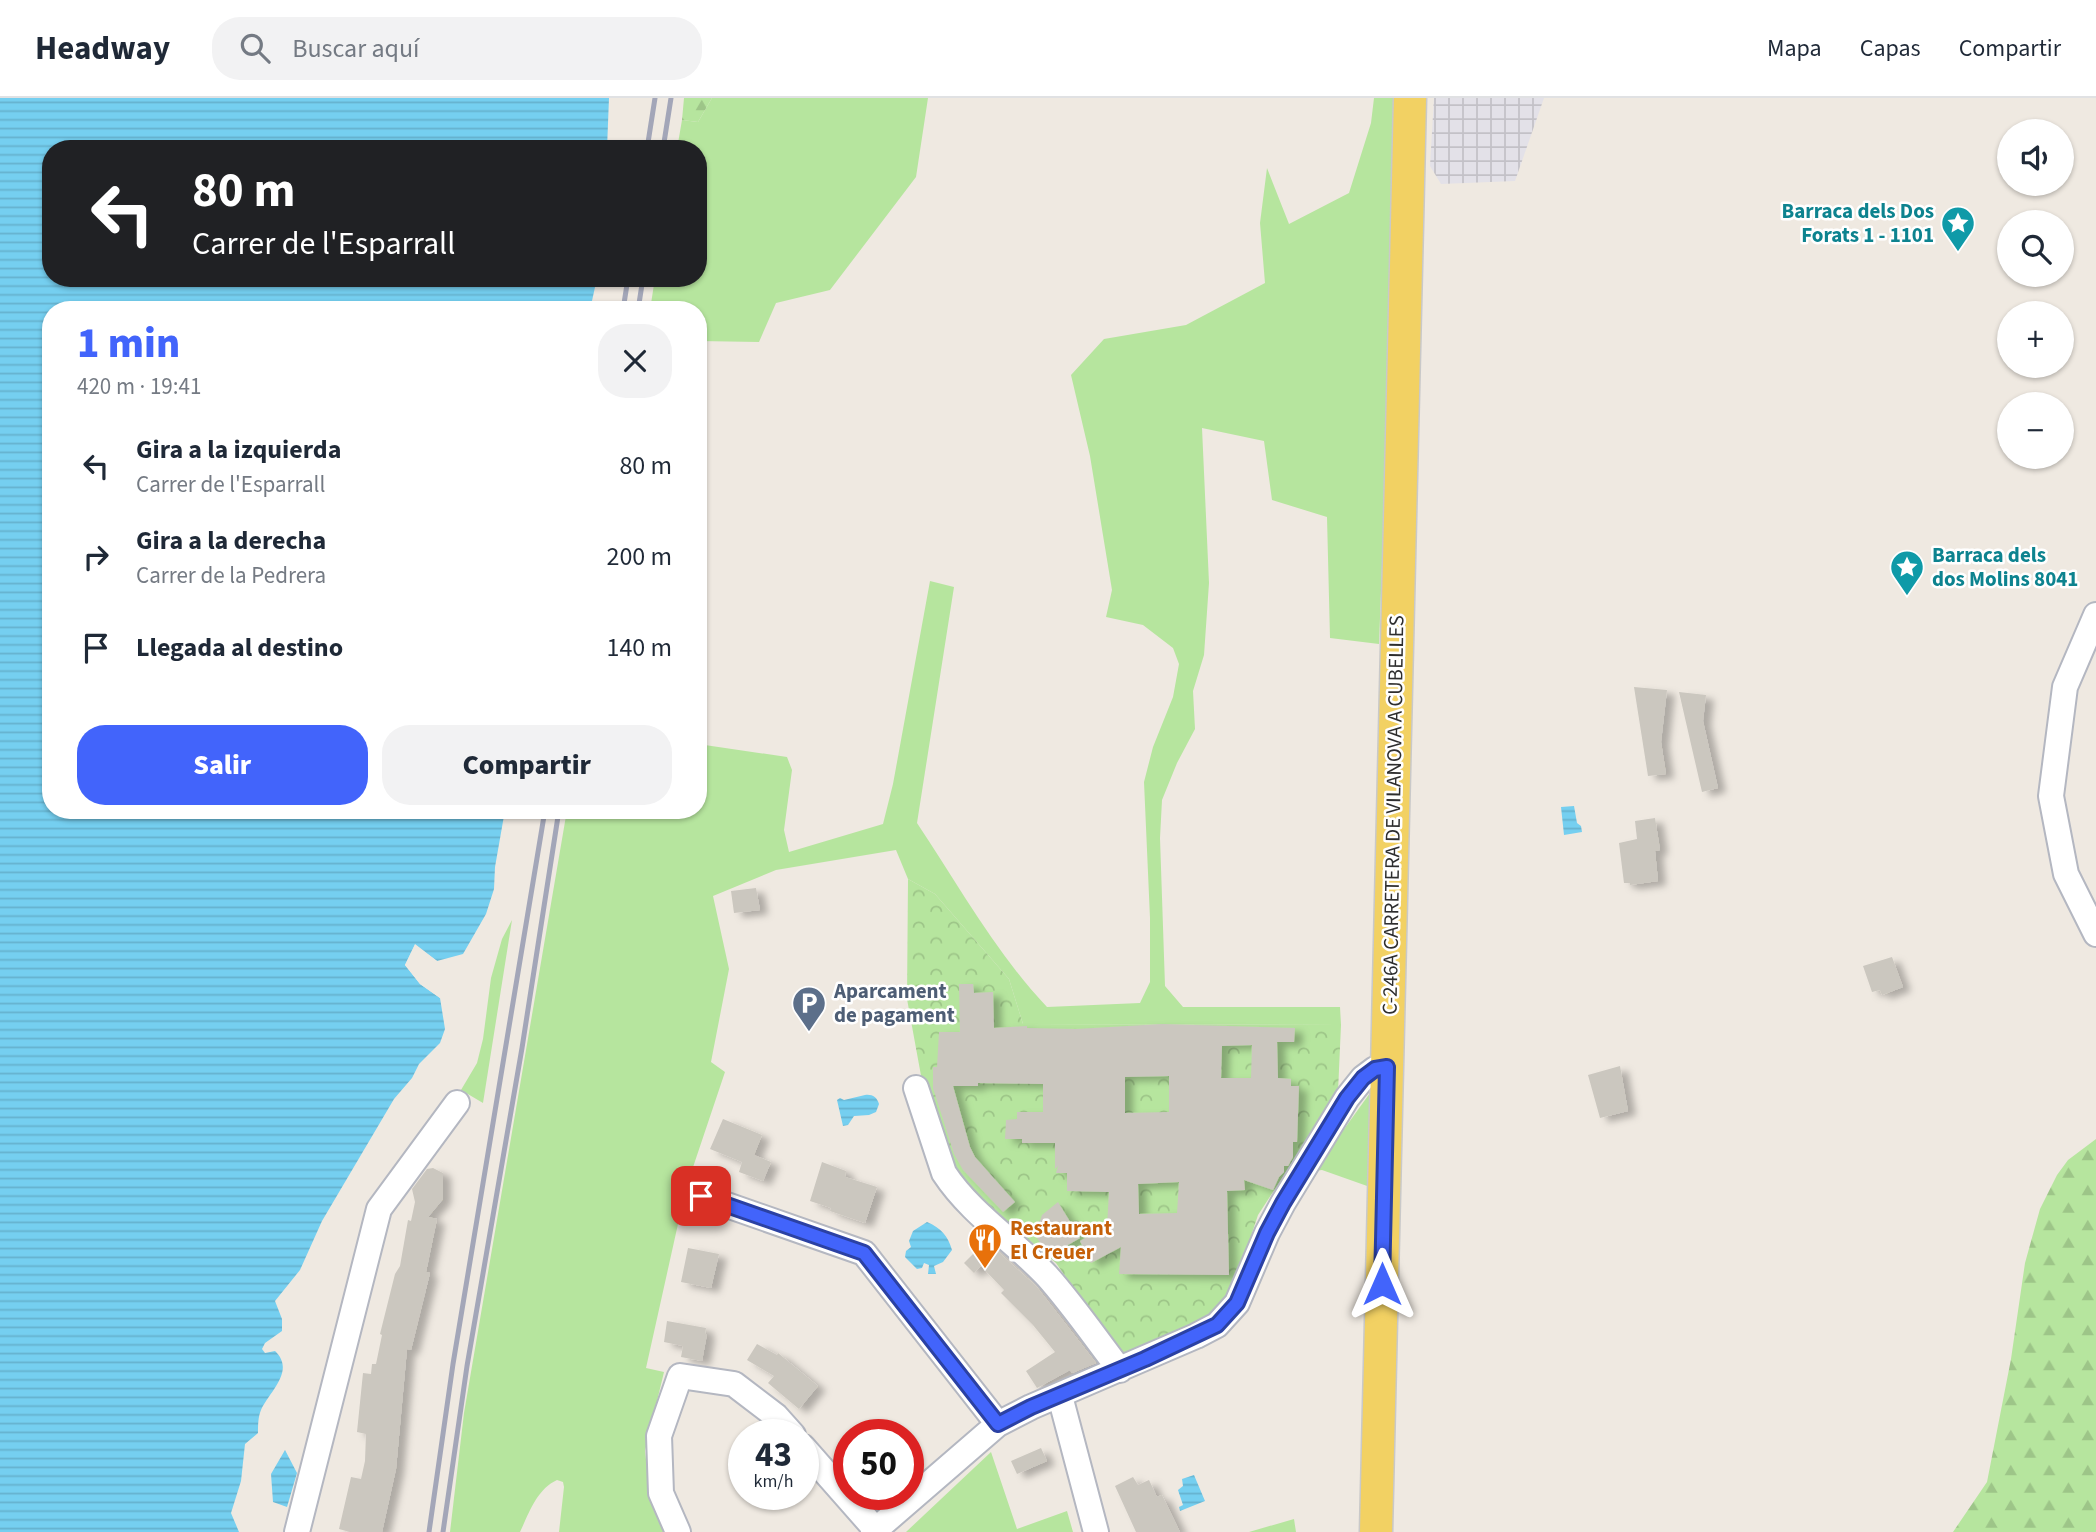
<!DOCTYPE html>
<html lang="es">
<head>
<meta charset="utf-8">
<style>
  :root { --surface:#fff; --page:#f2f2f3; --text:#1f2937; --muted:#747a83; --line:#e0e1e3; --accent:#4264fb }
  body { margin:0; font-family:"Source Sans 3",sans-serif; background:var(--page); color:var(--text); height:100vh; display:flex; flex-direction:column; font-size:26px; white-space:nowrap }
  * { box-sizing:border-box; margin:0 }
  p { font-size:23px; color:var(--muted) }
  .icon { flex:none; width:38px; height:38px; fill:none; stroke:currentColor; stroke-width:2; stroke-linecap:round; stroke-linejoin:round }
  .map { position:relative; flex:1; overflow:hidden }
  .panel { position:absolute; left:42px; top:203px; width:665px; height:518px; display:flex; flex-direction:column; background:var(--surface); border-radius:28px; box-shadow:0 2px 5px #0004 }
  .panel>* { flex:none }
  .banner { position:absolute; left:42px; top:42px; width:665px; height:147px; border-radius:28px; box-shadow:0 2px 5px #0004; background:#202124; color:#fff; overflow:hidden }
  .controls { position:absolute; left:1997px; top:21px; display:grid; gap:14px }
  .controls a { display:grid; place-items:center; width:77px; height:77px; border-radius:50%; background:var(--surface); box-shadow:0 2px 5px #0004; font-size:35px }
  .speed { position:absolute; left:728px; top:1321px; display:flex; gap:14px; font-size:35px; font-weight:700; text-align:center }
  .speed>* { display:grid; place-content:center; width:91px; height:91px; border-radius:50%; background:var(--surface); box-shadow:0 2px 5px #0004; line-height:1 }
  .speed small { font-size:18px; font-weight:400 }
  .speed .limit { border:10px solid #d22; background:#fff; color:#111 }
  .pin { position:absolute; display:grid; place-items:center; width:60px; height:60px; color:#fff; margin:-30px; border-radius:14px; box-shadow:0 4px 10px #0006 }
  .me { position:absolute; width:77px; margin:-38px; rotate:0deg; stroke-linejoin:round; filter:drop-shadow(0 0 5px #0008) }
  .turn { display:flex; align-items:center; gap:24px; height:147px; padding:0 35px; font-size:32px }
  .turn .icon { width:91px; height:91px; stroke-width:2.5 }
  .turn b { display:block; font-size:49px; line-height:60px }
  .round { display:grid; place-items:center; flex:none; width:74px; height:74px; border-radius:28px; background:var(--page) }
  .overview { display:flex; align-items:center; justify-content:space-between; height:119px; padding:0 35px }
  h1 { font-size:42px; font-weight:800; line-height:52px; color:var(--accent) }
  .action { display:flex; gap:14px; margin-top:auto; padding:14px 35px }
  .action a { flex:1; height:80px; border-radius:28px; background:var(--accent); color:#fff; font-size:28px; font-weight:800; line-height:80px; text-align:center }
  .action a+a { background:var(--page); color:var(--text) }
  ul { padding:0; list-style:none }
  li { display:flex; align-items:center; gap:21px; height:91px; padding:0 35px }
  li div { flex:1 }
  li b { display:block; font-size:26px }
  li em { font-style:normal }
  header { display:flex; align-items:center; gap:42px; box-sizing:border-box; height:98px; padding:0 35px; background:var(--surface); border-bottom:2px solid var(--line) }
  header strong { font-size:33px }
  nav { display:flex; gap:38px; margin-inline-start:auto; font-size:24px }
  .search { width:490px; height:63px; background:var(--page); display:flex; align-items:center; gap:18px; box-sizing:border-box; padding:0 24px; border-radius:28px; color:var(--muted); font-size:26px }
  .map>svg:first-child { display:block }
  .industrial { fill:url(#industrial-grid) }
  .grass { fill:#b6e59e }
  .forest { fill:url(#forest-firs) }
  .park { fill:url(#park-crowns) }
  .water { fill:url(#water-rules) }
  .pier { fill:#efe9e1 }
  .building { fill:#cbc7bf; fill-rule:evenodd; filter:url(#shadow) }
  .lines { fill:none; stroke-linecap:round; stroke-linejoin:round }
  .minor-casing { stroke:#b4b7c1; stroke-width:28 }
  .major-casing { stroke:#c9c9c9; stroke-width:35 }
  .minor { stroke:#fff; stroke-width:24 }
  .major { stroke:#f2d163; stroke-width:32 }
  .rail { stroke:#a3a6b8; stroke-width:5 }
  .route-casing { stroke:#2b41a3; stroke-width:18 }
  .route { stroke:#4264fb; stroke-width:12 }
  .labels { text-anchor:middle; stroke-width:5; stroke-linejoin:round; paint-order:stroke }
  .culture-label { font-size:21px; font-weight:bold; fill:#0d838f; stroke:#fff; text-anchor:end }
  .street-label { font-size:21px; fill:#2e2e2e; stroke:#fff }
  .service-label { font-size:21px; font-weight:bold; fill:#4e5e75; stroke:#fff; text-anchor:start }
  .food-label { font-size:21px; font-weight:bold; fill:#c56008; stroke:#fff; text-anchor:start }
</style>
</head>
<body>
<header>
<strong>Headway</strong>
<div class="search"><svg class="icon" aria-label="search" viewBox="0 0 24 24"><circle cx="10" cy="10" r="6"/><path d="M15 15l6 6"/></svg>Buscar aquí</div>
<nav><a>Mapa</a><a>Capas</a><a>Compartir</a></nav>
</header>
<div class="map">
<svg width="2096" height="1434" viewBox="0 0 2096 1434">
  <defs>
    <pattern id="industrial-grid" width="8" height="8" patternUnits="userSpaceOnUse" patternTransform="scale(1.75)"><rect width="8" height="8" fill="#e3e1e8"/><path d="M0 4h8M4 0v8" fill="none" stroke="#c3c1c7"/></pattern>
    <pattern id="forest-firs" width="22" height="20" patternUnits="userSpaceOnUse" patternTransform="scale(1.75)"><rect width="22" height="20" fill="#b6e59e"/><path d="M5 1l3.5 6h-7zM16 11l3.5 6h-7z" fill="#9dc588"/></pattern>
    <pattern id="park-crowns" width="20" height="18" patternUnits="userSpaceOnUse" patternTransform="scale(1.75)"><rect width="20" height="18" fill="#b6e59e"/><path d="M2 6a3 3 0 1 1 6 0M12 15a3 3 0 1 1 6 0" fill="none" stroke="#9dc588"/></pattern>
    <pattern id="water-rules" width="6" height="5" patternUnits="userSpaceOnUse" patternTransform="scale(1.75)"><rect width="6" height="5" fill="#75cff0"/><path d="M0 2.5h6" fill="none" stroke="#66b2ce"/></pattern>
    <filter id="shadow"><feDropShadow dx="8" dy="4.5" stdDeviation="3.5" flood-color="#0004"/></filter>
  </defs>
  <rect width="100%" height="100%" fill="#efe9e1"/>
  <path class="industrial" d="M1434,0H1544L1515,83L1441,86L1430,68Z"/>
  <path class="grass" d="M712,0H928L916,79L830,192L776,205L759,244L698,243V212H650L655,180H698V51H677L682,22L698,24Z
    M1374,0H1397L1392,207L1379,546L1330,540L1327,419L1272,402L1264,343L1202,330L1209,485L1204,557L1193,593L1195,631L1177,665L1162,702L1160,740L1165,888L1183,909H1340L1341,927L1023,926L1009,881L935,796L908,781L896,752L776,772L713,798L729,871L711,964L725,974L686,1090L646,1270L664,1274L645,1353L649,1386L668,1434H559L564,1389L563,1384L557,1382C537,1391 529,1415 520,1434H450L464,1315L567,712H698V646L787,659L792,672L784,732L789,754L883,726L893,686L930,483L954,489L917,725C957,785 998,858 1047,909L1140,905L1150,884V820L1144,684L1153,649L1173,599L1179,566L1173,550L1143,527L1106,519L1112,492L1090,358L1071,277L1104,241L1186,227L1265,185L1260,125L1267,70L1289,126L1349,95L1371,25Z
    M512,822L483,1005L461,992L477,965L483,941L491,880L502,841Z
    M1370,995V1089L1322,1072L1314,1073Z
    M991,1354L1017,1431L1067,1413L1073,1434H906Z
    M1294,1421L1296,1434H1249Z"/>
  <path class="forest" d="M684,0H712L698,24L682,22Z
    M2096,1041V1434H1953L1987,1384L2011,1261L2025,1165L2040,1111L2057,1077L2068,1062Z"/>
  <path class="park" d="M908,781L935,796L1009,881L1023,926L1341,927L1338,994L1258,1117L1230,1201L1218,1214L1120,1259L1056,1165L951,1075L924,994L907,901Z"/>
  <path class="water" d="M0,0H609L607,51H51V180H597L590,212H51V712H505L495,769L494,791L486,816L463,856L437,863L415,847L405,867L420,886L440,900L445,931L440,945L419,966L412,980L394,1001L322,1123L300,1172L275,1203L282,1221V1233L265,1245L262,1251L265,1255L275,1253C296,1273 269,1294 261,1312C258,1319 258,1328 258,1335L245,1346L241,1383L231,1415L239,1434H0Z
    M1574,708L1577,725L1581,728L1582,734L1564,737L1561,709Z
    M865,997C872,996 877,999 879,1006L876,1014L869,1017L854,1018L848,1027L843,1028L837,1002L840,1000L844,1002Z
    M927,1124C941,1130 948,1138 952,1152L943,1164L934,1168L936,1176H928L929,1167L924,1165L922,1170L917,1171L905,1159L906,1153L911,1149L909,1143L913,1133Z
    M285,1352L297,1375L287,1409L273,1404L271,1376Z
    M1194,1377L1205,1403L1180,1413L1179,1409L1183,1407L1178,1392L1183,1388L1182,1381Z"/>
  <path class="pier" d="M415,846L441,866H436L416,852L409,867L423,884L443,898L440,900L420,886L405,867Z"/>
  <path class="building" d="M1634,589L1667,592L1661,644L1666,676L1648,678Z
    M1679,594L1706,597L1703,623L1718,690L1702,694Z
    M1655,720L1660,752L1655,753L1658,783L1630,787V785H1624L1619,745L1637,741L1635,723Z
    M756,790L760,812L734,815L731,793Z
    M1892,859L1903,889L1882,897L1880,892L1872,894L1863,868Z
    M959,886H973L974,895L993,894L994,930L1027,928V930L1076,931L1162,926L1295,930L1294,944H1277L1278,980L1291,981V988H1299L1297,1044H1293V1059L1288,1068H1284V1074L1279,1079L1273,1092L1244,1082L1245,1092L1227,1093L1229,1177L1119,1176L1121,1149L1091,1165L1080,1143L1107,1128L1109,1094L1067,1093V1075H1056L1058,1068L1055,1071V1045H1022V1041H1005L1006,1022L1017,1021V1014H1043V986L978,985V988H953L970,1049L975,1059L1015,1104L1003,1114L963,1072L954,1056L933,990V969H937L939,934H960ZM1252,947L1251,980H1221L1222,948ZM1169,978V1014L1125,1015V979ZM1179,1084L1177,1115L1139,1116L1138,1086Z
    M1620,968L1628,1013L1600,1020L1588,977Z
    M723,1021L762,1037L754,1057L771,1064L763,1083L739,1074L742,1064L710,1051Z
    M822,1064L846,1073L845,1079L877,1089L865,1125L830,1113L831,1110L810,1103Z
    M433,1070L443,1075V1101L428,1119L437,1121L426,1174L430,1175L411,1252L407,1251L396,1371L382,1434H350L339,1431L351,1379L361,1381L365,1363L366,1336L357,1334L363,1275L371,1276L372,1266H376L382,1237L380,1236L395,1176L400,1168L408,1122L411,1123L415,1104L412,1091L427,1071Z
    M1058,1104L1080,1140L1049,1158L1035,1137L1042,1117Z
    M986,1143L1036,1188L1096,1265L1072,1275L1070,1272L1037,1290L1026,1273L1055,1254L1033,1227L1001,1195L1004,1192L981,1168L974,1175L964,1165Z
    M688,1150L719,1156L711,1190L681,1184Z
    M667,1223L706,1230L705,1236H707L702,1263L681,1259L683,1248L664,1244Z
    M757,1246L777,1257L778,1255L818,1288L799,1311L768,1285L774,1278L747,1262Z
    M1041,1350L1047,1363L1017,1376L1011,1363Z
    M1133,1379L1138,1387L1149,1382L1157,1399L1162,1397L1180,1434H1136L1115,1388Z"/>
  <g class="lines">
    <g class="minor-casing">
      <path id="minor" d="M2096,517L2065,589L2051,698L2066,776L2096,836
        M916,990L944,1075C971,1116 1013,1142 1047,1178C1073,1207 1096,1241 1120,1272
        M701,1098L864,1155L998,1326
        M1060,1298L1096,1434
        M803,1349L876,1432
        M297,1434L379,1111L457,1005
        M678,1434L661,1395L659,1338L680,1278L734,1286L776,1318L793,1337
        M873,1434L998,1326L1031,1309L1196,1238L1217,1227L1237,1205L1267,1135L1283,1105L1347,1000L1363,980L1375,971L1387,969"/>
    </g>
    <g class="major-casing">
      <path id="major" d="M1376,1434L1410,0"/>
    </g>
    <use href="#minor" class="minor"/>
    <use href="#major" class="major"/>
    <path class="rail" d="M647,51L655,0
      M663,51L671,0
      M623,212L628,180
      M638,212L643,180
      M429,1434L453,1266L545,712
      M443,1434L467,1268L522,950L559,712"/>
  </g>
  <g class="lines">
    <g class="route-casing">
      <path id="route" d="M701,1098L864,1155L998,1326L1031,1309L1145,1261L1217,1227L1237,1205L1267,1135L1283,1105L1347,1000L1363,980L1375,971L1387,969L1382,1186"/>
    </g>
    <use href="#route" class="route"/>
  </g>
  <defs>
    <g id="sight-pin" transform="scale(1.75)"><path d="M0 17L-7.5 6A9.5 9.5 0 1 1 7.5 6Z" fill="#0f9aa8" stroke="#fff"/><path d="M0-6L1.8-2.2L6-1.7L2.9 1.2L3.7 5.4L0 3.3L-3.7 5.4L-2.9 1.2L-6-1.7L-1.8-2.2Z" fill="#fff"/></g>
    <g id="parking-pin" transform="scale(1.75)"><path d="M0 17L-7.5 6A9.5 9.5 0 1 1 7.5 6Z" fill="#5c6f8a" stroke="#fff"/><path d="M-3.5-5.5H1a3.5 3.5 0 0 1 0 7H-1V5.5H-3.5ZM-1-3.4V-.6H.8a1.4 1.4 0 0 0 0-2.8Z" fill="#fff"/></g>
    <g id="restaurant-pin" transform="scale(1.75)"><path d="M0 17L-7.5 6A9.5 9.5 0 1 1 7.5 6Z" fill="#e8710a" stroke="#fff"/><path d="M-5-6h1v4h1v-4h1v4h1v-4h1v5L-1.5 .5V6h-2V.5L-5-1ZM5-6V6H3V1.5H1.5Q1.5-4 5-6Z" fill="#fff"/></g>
  </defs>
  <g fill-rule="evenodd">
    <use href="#sight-pin" x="1958" y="125"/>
    <use href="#sight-pin" x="1907" y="469"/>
    <use href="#parking-pin" x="809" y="905"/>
    <use href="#restaurant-pin" x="985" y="1142"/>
  </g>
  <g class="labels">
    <g class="culture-label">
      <text x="1934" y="120">Barraca dels Dos<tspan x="1934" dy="24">Forats 1 - 1101</tspan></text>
      <text x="1932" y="464" text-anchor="start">Barraca dels<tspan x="1932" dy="24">dos Molins 8041</tspan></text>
    </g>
    <g class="street-label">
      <text transform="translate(1393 717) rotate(-89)" y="7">C-246A CARRETERA DE VILANOVA A CUBELLES</text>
    </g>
    <g class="service-label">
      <text x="834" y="900">Aparcament<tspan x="834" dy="24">de pagament</tspan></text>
    </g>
    <g class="food-label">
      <text x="1010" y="1137">Restaurant<tspan x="1010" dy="24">El Creuer</tspan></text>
    </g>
  </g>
</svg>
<div class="controls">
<a><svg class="icon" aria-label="sound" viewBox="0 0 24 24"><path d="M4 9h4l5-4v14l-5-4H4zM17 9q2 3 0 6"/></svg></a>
<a><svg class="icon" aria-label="search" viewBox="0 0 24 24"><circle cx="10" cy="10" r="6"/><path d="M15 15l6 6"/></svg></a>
<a>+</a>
<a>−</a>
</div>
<div class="speed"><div>43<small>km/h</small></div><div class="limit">50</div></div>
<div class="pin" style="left:701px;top:1098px;background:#d93025"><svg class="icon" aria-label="arrive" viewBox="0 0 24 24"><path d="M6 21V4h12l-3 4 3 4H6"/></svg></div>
<svg class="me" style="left:1382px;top:1186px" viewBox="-20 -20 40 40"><path d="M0-17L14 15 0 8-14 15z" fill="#4264fb" stroke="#fff" stroke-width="4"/></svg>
<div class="banner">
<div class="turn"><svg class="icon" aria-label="left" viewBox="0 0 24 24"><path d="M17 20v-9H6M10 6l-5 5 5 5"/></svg><div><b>80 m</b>Carrer de l'Esparrall</div></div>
</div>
<section class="panel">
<div class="overview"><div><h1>1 min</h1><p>420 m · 19:41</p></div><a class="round"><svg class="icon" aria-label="close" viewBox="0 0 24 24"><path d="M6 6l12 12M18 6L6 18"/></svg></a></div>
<ul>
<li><svg class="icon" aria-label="left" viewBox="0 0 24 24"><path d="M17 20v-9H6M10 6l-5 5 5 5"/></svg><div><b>Gira a la izquierda</b><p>Carrer de l'Esparrall</p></div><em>80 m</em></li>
<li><svg class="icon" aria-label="right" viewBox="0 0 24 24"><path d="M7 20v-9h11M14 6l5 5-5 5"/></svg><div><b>Gira a la derecha</b><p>Carrer de la Pedrera</p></div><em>200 m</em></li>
<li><svg class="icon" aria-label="arrive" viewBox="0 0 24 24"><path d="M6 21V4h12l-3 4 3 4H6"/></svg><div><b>Llegada al destino</b></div><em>140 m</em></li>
</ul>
<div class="action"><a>Salir</a><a>Compartir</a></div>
</section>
</div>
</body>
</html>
